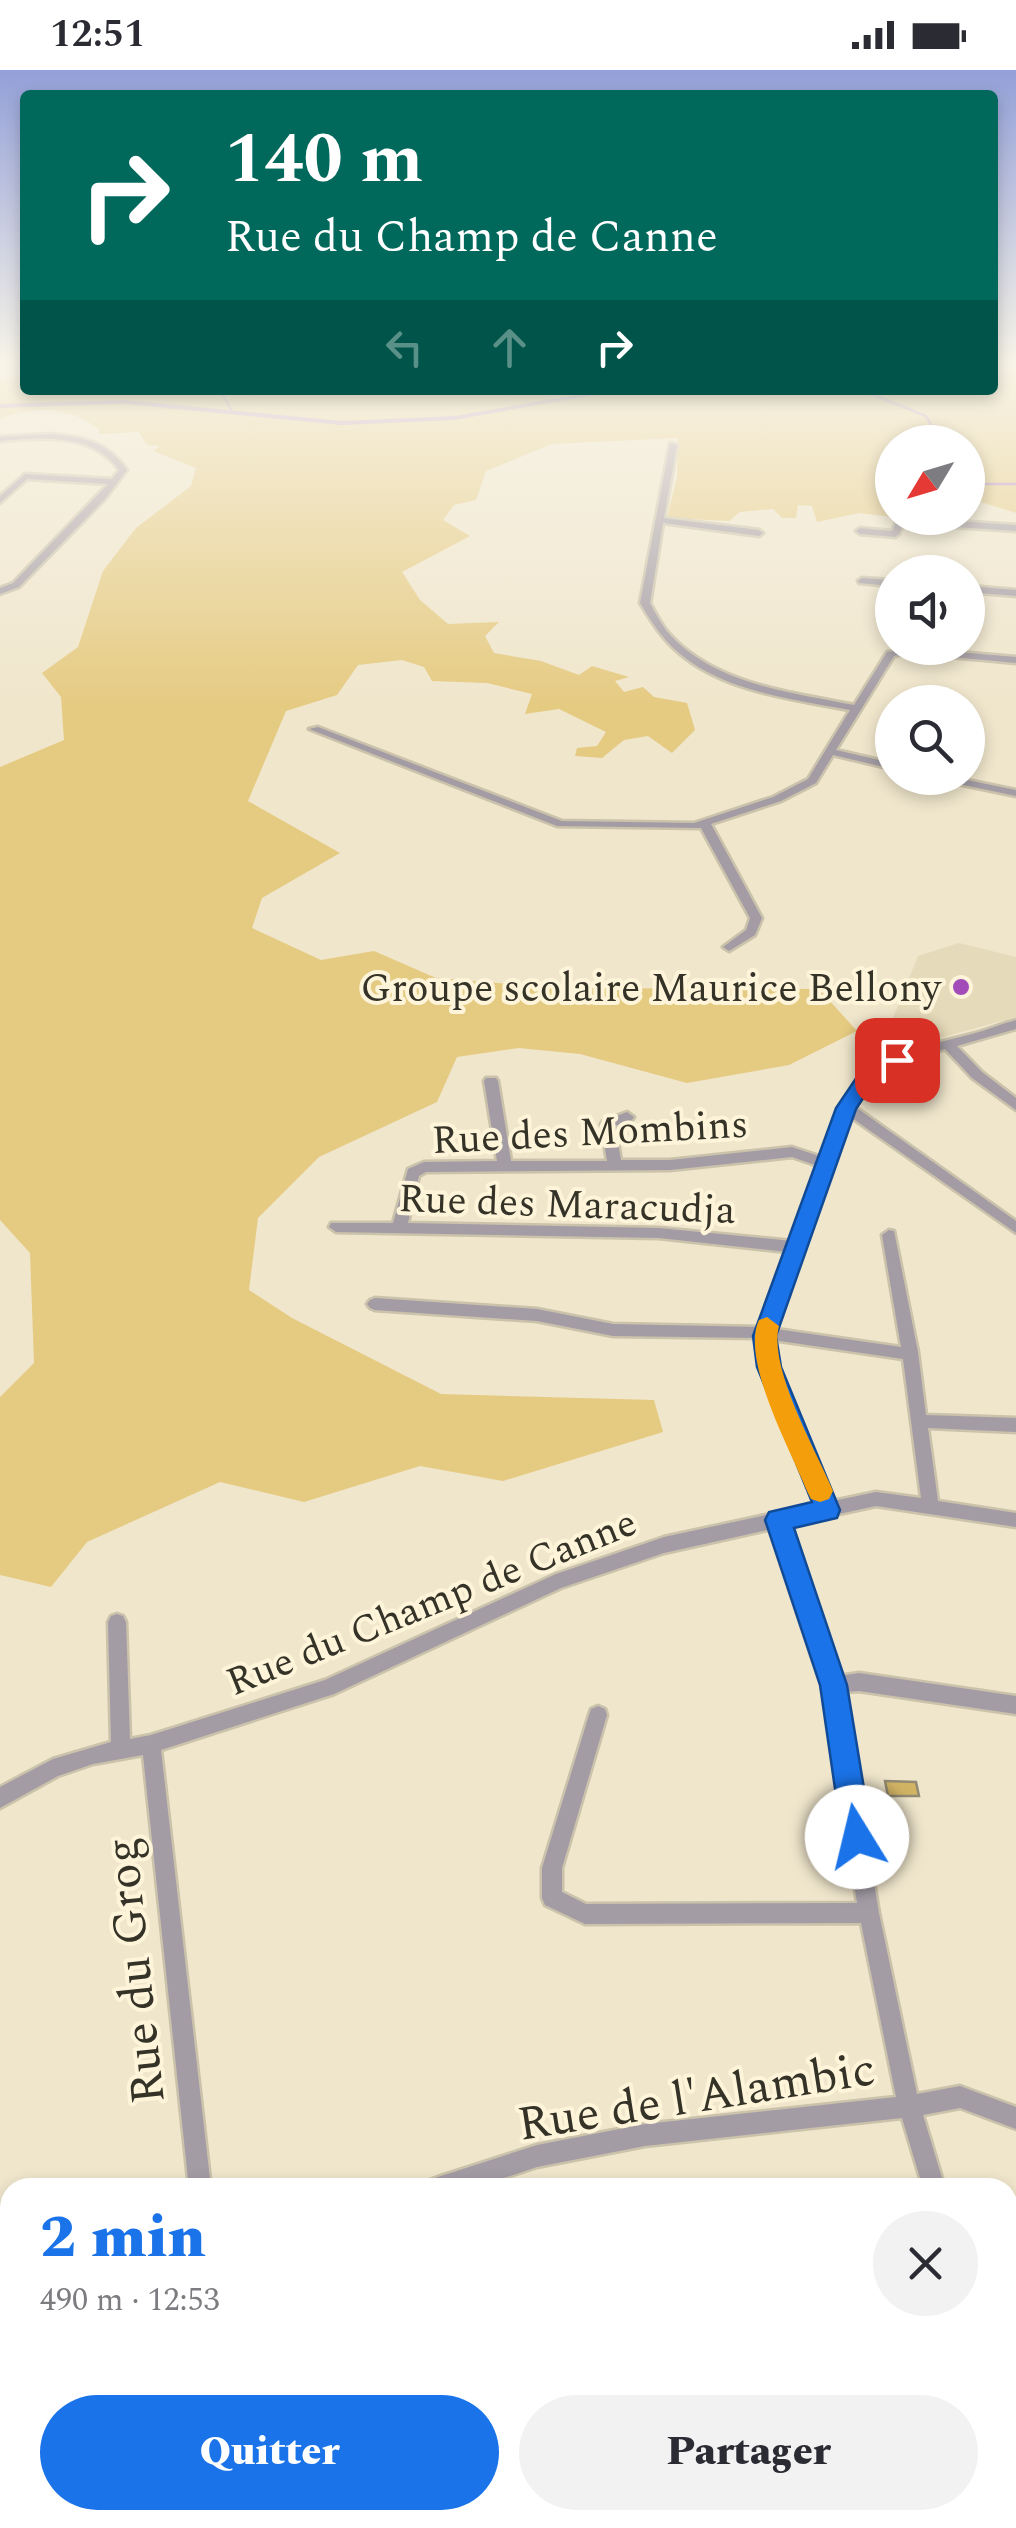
<!DOCTYPE html>
<html lang="fr">
<head>
<meta charset="utf-8">
<style>
  :root { --surface:#fff; --page:#f2f2f3; --text:#2b2b33; --muted:#7c7c81; --accent:#1a73e8 }
  body { margin:0; font-family:Spectral,serif; background:var(--page); color:var(--text); height:100vh; display:flex; flex-direction:column; font-size:38px; white-space:nowrap }
  * { box-sizing:border-box; margin:0 }
  p { font-size:32px; color:var(--muted) }
  .icon { flex:none; width:55px; height:55px; fill:none; stroke:currentColor; stroke-width:2; stroke-linecap:round; stroke-linejoin:round }
  .map { position:relative; flex:1; overflow:hidden }
  .side { position:absolute; left:0px; top:2108px; width:1018px; height:352px; display:flex; flex-direction:column; background:var(--surface); border-radius:30px 30px 0 0; box-shadow:0 5px 15px #0003 }
  .side>* { flex:none }
  .top-card { position:absolute; left:20px; top:20px; width:978px; height:305px; border-radius:10px; box-shadow:0 5px 15px #0003; background:#00695c; color:#fff; overflow:hidden }
  .needle { width:65px; rotate:232deg }
  .controls { position:absolute; left:875px; top:355px; display:grid; gap:20px }
  .controls a { display:grid; place-items:center; width:110px; height:110px; border-radius:50%; background:var(--surface); box-shadow:0 5px 15px #0003; font-size:50px }
  .pin { position:absolute; display:grid; place-items:center; width:85px; height:85px; color:#fff; margin:-42px; border-radius:20px; box-shadow:0 5px 15px #0006 }
  .me { position:absolute; width:110px; margin:-55px; rotate:351deg; stroke-linejoin:round; filter:drop-shadow(0 0 8px #0008) }
  .turn { display:flex; align-items:center; gap:35px; height:210px; padding:0 40px; font-size:45px }
  .turn .icon { width:130px; height:130px; stroke-width:2.5 }
  .turn b { display:block; font-size:70px; line-height:85px }
  .lanes { display:flex; align-items:center; height:95px; padding:0 40px; background:#0003; justify-content:center; gap:50px; direction:ltr }
  .lanes .off { opacity:.35 }
  .round { display:grid; place-items:center; flex:none; width:105px; height:105px; border-radius:52px; background:var(--page) }
  .overview { display:flex; align-items:center; justify-content:space-between; height:170px; padding:0 40px }
  h1 { font-size:60px; font-weight:800; line-height:75px; color:var(--accent) }
  .button { display:flex; gap:20px; margin-top:auto; padding:20px 40px }
  .button a { flex:1; height:115px; border-radius:60px; background:var(--accent); color:#fff; font-size:40px; font-weight:800; line-height:115px; text-align:center }
  .button a+a { background:var(--page); color:var(--text) }
  .status { display:flex; justify-content:space-between; align-items:center; height:70px; padding:0 50px; background:var(--surface); direction:ltr }
  .status svg { height:28px; fill:currentColor }
  .map>svg:first-child { display:block }
  .built { fill:#e5dab9 }
  .green { fill:#e5ca81 }
  .lines { fill:none; stroke-linecap:round; stroke-linejoin:round }
  .stream { stroke:#b382c1; stroke-width:2.5 }
  .canal { fill:#b382c1; fill-rule:evenodd }
  .building { fill:#d2b464; stroke:#938a73; stroke-width:2.5 }
  .minor-casing { stroke:#cbc2ab; stroke-width:5 }
  .minor { fill:#a39ca5; fill-rule:evenodd }
  .route { fill:#1a73e8; stroke:#114b97; stroke-width:2.5 }
  .slow { fill:#f59e0b }
  .poi-dot { fill:#a14cb9; stroke:#fdf4d9; stroke-width:4 }
  .labels { text-anchor:middle; stroke-width:8; stroke-linejoin:round; paint-order:stroke }
  .poi-label { font-size:40px; fill:#353228; stroke:#fdf4d9; text-anchor:end }
  .street-label { font-size:40px; fill:#353228; stroke:#fdf4d9 }
  .near-street-label { font-size:48px; fill:#353228; stroke:#fdf4d9 }
</style>
</head>
<body>
<div class="status"><b>12:51</b><svg viewBox="0 0 49 12"><path d="M0 12V9h3v3zM5 12V6h3v6zM10 12V3h3v9zM15 12V0h3v12zM26 1h20v11H26zM47 4h2v5h-2z"/></svg></div>
<div class="map">
<svg width="1016" height="2458" viewBox="0 0 1016 2458">
  <rect width="100%" height="100%" fill="#f0e6cc"/>
  <path class="built" d="M959,873L1016,887V947L878,985L918,886Z"/>
  <path class="green" d="M993,293H1016V443L968,428V372H892V447L859,443L817,452L812,436L798,435L796,448H782L773,439L740,442L729,451L667,448L677,407L678,368L552,374L486,401L476,430L454,435L443,450L470,466L402,502L420,530L448,554L499,552L485,566L494,583L541,591L579,605L592,596L629,607L615,611L624,622L643,617L654,627L687,633L695,660L672,683L648,666L624,670L602,688L575,686L577,678L597,676L606,662L559,639L525,644L532,624L487,613L432,611L424,597L402,590L358,595L337,625L286,641L248,731L340,783L262,828L252,858L321,890L374,881L436,908L557,918L819,919L857,961L789,995L687,1013L580,984L519,978L457,987L437,1032L319,1087L258,1148L249,1220L292,1248L441,1324L654,1330L663,1362L503,1411L420,1396L304,1432L220,1412L87,1472L51,1517L0,1505V1327L34,1293L30,1183L0,1150V697L64,670L61,627L42,603L78,577L103,501L136,458L191,416L196,398L153,381L160,376L147,375L139,362L99,364V359C68,337 35,335 0,349V310L18,305L25,308V320H992Z
    M357,2450H626L646,2458H357Z"/>
  <g class="lines">
    <path class="stream" d="M220,320L233,343
      M861,320L926,346L937,365L930,372
      M968,414H1016"/>
    <path class="canal" d="M607,320H622L454,350L342,355L124,334L0,338V334L124,330L342,351L454,346Z"/>
  </g>
  <path class="building" d="M885,1711L916,1712L919,1726H888Z"/>
  <g class="lines">
    <g class="minor-casing">
      <path id="minor" d="M50,364C83,367 107,371 127,400L105,429L19,517L0,524V518L13,513L108,414L27,409L0,433V426L25,404L112,409L119,400C93,363 41,367 0,371V367Z
        M670,373L677,375L664,448L759,460L763,463L759,466L663,453L650,533C655,542 660,552 666,560C711,614 789,622 854,635L887,582L912,578L1016,587V593L908,583L894,586L836,680L892,693V699L833,685L816,713L781,731L711,754L762,848L755,865L729,881L723,877L746,860L750,848L701,758L557,756L309,659L318,657L562,751L694,753L773,727L808,709L850,640C793,629 725,622 679,583C662,569 651,551 640,533Z
        M910,448L1016,455V461L910,454H903L899,464L895,467L860,464L856,461L860,458L892,461L897,450Z
        M862,508L892,510V516L859,513L858,511Z
        M968,516L1016,520V526L968,522Z
        M939,708H957L1016,720V726L944,711Z
        M1016,950V959L957,976L982,1002L1016,1028V1040L972,1008L945,979C907,990 879,1006 854,1036L1016,1151V1163L849,1046L776,1259L901,1277L882,1165L889,1160L894,1161L918,1282L926,1345L1016,1348V1362L928,1358L938,1431L1016,1443V1457L876,1436L788,1455L839,1606L859,1603L1016,1626V1644L859,1621L843,1622L879,1843L917,2024L960,2016L1016,2037V2059L960,2038L923,2045L945,2118H923L902,2048L645,2076L537,2097L474,2118H427L430,2110L438,2107L537,2075L645,2054L896,2027L861,1853L585,1854L545,1835L542,1828V1798L589,1645L591,1639L598,1636L605,1639L607,1645L562,1798V1822L586,1834L857,1833L824,1615L772,1459L664,1483L561,1518L334,1624L161,1680L211,2118H189L143,1685L93,1694L58,1706L0,1738V1717L53,1689L111,1672L108,1552L111,1546L117,1544L123,1546L126,1552L130,1669L151,1665L325,1610L556,1504L664,1467L817,1434L761,1297L757,1268L613,1266L537,1251L375,1240L370,1238L367,1234L370,1230L375,1228L537,1239L613,1254L761,1257L788,1182L659,1168L336,1162L329,1157L331,1153H393L408,1099L424,1092L497,1091L484,1011L486,1008H496L498,1011L511,1091H607L601,1054L603,1051L627,1042L634,1047L632,1050L615,1056L621,1090H670L792,1077L822,1087C827,1070 832,1051 840,1035C868,987 924,976 972,964C987,960 1001,954 1016,950ZM792,1087L818,1096L792,1171L659,1158L408,1153L419,1106L426,1102L670,1100ZM773,1270L903,1289L921,1428L876,1422L833,1431L777,1297Z
        M10,2370V2394L0,2395V2371Z
        M246,2450H272V2458H246Z"/>
    </g>
    <use href="#minor" class="minor"/>
  </g>
  <linearGradient id="sky" x2="0" y2="1"><stop stop-color="#93a0d8"/><stop offset="0.46" stop-color="#f8f4e8"/><stop offset="1" stop-color="#f8f4e8" stop-opacity="0"/></linearGradient>
  <rect width="1016" height="637" fill="url(#sky)"/>
  <path class="route" d="M897,983L907,990L904,994L871,1016L856,1039L776,1266L781,1297L840,1440L837,1448L794,1458L847,1615L872,1767L867,1778L857,1782L847,1778L842,1767L820,1615L765,1450L769,1442L812,1432L757,1297L753,1266L836,1038L857,1007Z"/>
  <path class="slow" d="M767,1247L779,1256C768,1298 816,1380 833,1421L829,1429L820,1432L811,1429L807,1421C791,1381 740,1289 759,1250Z"/>
  <circle class="poi-dot" cx="961" cy="917" r="10"/>
  <g class="labels">
    <g class="poi-label">
      <text x="941" y="931">Groupe scolaire Maurice Bellony</text>
    </g>
    <g class="street-label">
      <text transform="translate(590 1061) rotate(-3)" y="14">Rue des Mombins</text>
      <text transform="translate(567 1133) rotate(2)" y="14">Rue des Maracudja</text>
      <text transform="translate(431 1531) rotate(-22)" y="14">Rue du Champ de Canne</text>
    </g>
    <g class="near-street-label">
      <text transform="translate(133 1901) rotate(-96)" y="17">Rue du Grog</text>
      <text transform="translate(696 2025) rotate(-9)" y="17">Rue de l'Alambic</text>
    </g>
  </g>
</svg>
<div class="controls">
<a><svg class="needle" viewBox="-14 -14 28 28"><path d="M0-13l5 13h-10z" fill="#e53935"/><path d="M0 13l5-13h-10z" fill="#7c7c81"/></svg></a>
<a><svg class="icon" aria-label="sound" viewBox="0 0 24 24"><path d="M4 9h4l5-4v14l-5-4H4zM17 9q2 3 0 6"/></svg></a>
<a><svg class="icon" aria-label="search" viewBox="0 0 24 24"><circle cx="10" cy="10" r="6"/><path d="M15 15l6 6"/></svg></a>
</div>
<div class="pin" style="left:897px;top:990px;background:#d93025"><svg class="icon" aria-label="arrive" viewBox="0 0 24 24"><path d="M6 21V4h12l-3 4 3 4H6"/></svg></div>
<svg class="me" style="left:857px;top:1767px" viewBox="-20 -20 40 40"><circle r="19" fill="#fff"/><path d="M0-13L10 11 0 6-10 11z" fill="#1a73e8"/></svg>
<div class="top-card">
<div class="turn"><svg class="icon" aria-label="right" viewBox="0 0 24 24"><path d="M7 20v-9h11M14 6l5 5-5 5"/></svg><div><b>140 m</b>Rue du Champ de Canne</div></div>
<div class="lanes"><svg class="icon off" aria-label="left" viewBox="0 0 24 24"><path d="M17 20v-9H6M10 6l-5 5 5 5"/></svg><svg class="icon off" aria-label="ahead" viewBox="0 0 24 24"><path d="M12 20V5M6 11l6-6 6 6"/></svg><svg class="icon" aria-label="right" viewBox="0 0 24 24"><path d="M7 20v-9h11M14 6l5 5-5 5"/></svg></div>
</div>
<section class="side">
<div class="overview"><div><h1>2 min</h1><p>490 m · 12:53</p></div><a class="round"><svg class="icon" aria-label="close" viewBox="0 0 24 24"><path d="M6 6l12 12M18 6L6 18"/></svg></a></div>
<div class="button"><a>Quitter</a><a>Partager</a></div>
</section>
</div>
</body>
</html>
